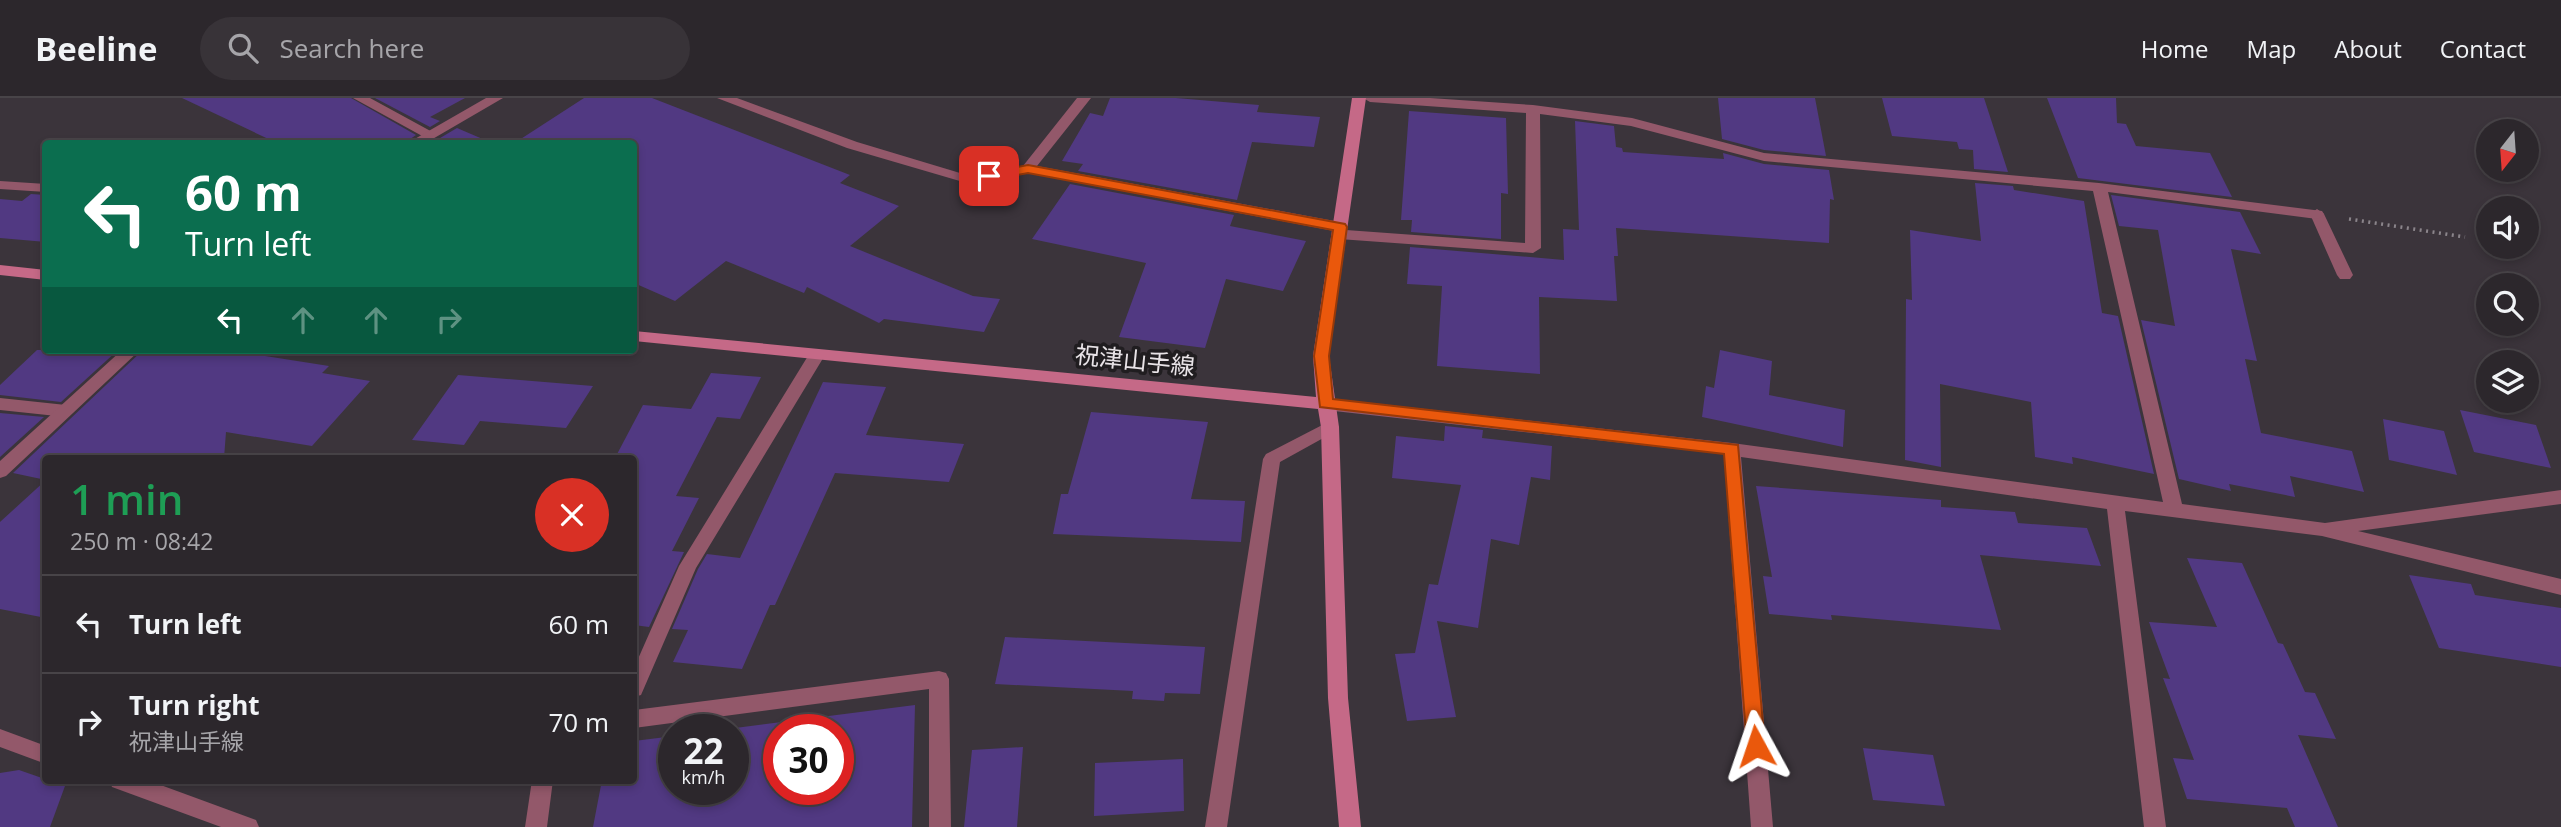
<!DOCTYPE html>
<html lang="en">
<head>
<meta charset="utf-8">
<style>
  :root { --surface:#2c272c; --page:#383338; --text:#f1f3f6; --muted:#a6a5a9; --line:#484448 }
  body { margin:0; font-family:"Open Sans","Noto Sans JP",sans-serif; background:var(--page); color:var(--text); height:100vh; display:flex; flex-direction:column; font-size:26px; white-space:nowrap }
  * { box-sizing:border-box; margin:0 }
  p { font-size:23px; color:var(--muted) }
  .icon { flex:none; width:38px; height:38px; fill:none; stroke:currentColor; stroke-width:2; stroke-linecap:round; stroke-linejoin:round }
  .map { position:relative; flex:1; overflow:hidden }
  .side { position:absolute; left:42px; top:357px; width:595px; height:329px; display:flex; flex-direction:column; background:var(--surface); border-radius:7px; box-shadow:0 4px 10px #0003,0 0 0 2px var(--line) }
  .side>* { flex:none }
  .top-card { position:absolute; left:42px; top:42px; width:595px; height:214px; border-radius:7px; box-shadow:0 4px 10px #0003,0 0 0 2px var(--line); background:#0b6e4f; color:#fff; overflow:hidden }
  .needle { width:46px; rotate:197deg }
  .controls { position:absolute; left:2476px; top:21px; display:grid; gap:14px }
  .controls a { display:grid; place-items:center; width:63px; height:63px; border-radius:50%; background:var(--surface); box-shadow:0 4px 10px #0003,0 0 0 2px var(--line); font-size:35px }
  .speed { position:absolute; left:658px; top:616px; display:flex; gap:14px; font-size:35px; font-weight:700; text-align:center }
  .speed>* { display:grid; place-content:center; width:91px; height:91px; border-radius:50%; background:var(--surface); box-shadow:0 4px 10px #0003,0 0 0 2px var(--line); line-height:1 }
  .speed small { font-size:18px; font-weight:400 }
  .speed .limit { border:10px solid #d22; background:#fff; color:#111 }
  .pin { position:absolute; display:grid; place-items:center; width:60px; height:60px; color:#fff; margin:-30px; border-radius:14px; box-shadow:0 4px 10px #0006 }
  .me { position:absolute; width:77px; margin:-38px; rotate:355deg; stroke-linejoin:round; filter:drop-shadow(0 0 5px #0008) }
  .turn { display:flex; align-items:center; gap:24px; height:147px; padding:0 28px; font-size:32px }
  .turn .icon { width:91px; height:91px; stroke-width:2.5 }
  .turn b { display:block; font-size:49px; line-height:60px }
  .lanes { display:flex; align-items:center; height:66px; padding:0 28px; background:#0003; justify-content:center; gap:35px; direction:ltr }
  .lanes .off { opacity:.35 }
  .round { display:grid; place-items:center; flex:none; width:74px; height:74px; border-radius:37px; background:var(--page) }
  .overview { display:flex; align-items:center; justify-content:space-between; height:119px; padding:0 28px }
  h1 { font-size:42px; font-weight:600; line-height:52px; color:#1e9e55 }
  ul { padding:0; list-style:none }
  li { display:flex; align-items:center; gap:21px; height:98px; padding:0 28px; border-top:2px solid var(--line) }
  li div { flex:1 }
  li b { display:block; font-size:26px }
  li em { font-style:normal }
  header { display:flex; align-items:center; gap:42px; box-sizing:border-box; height:98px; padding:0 35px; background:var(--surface); border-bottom:2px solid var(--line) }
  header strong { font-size:33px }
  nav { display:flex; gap:38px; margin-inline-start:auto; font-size:24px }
  .search { width:490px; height:63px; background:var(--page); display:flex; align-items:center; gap:18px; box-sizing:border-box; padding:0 24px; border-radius:38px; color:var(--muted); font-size:26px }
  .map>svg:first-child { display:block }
  .building { fill:#513982; fill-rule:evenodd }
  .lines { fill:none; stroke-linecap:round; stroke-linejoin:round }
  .path { stroke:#8b858b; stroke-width:3.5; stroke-dasharray:2 4.5; stroke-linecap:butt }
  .lane { fill:#93586a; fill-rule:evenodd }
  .street { fill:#93586a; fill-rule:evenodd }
  .secondary { fill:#c56987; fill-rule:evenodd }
  .route { fill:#ea580c; stroke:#983908; stroke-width:2 }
  .labels { text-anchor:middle; stroke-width:7; stroke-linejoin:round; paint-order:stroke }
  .street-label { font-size:24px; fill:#e8e3e7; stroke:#201d20 }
</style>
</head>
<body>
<header>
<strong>Beeline</strong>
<div class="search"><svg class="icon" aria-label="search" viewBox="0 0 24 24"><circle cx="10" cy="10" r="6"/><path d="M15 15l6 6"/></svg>Search here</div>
<nav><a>Home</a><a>Map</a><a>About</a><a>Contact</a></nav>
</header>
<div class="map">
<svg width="2561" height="729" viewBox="0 0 2561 729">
  <rect width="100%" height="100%" fill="#3b343b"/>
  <path class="building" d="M182,0H351L416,37L403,46H279Z
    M375,0H465L430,19L440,23L430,29Z
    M584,0H652L850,77L840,85L899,108L850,148L973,198L1000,201L984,234L884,221L879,225L807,189L804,195L726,163L675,203L634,185V46H513Z
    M1110,0H1176L1259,7L1257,14L1320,19L1314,49L1252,44L1237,102L1078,73L1083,66L1062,63L1090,15L1103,18Z
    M1718,0H1815L1826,58L1764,52L1722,41Z
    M1882,0H1984L2008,74L1974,71L1973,52L1959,51L1957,44L1892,38Z
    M2047,0H2116L2117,25L2126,26L2136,48L2210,55L2232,99L2078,80Z
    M1409,13L1506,20L1508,96L1501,95V141L1411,134L1412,122H1401Z
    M1575,23L1614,28L1616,49L1622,50L1623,54L1724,61L1723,55L1764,66L1829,72L1834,102L1830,101L1829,145L1616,130L1618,158H1614L1617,203L1539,199L1540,276L1437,268L1442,188L1407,186L1410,149L1564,162L1563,131L1579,132Z
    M457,30L492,45V46H430Z
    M1975,85L2013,88L2014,92L2084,103L2102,215L2118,218L2154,376L2072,359L2073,366L2035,359L2031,304L1940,286L1941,369L1905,362L1906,201L1912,202L1910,132L1981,143Z
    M1070,86L1234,117L1230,128L1306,143L1283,193L1226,181L1205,250L1119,239L1146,165L1032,141Z
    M31,96L46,97V144L0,140V101L22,103Z
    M2111,97L2240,114L2261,156L2231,151L2257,263L2245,261L2261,335L2352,353L2364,394L2290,378L2295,399L2229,386L2231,393L2179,381L2141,222L2175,228L2158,132L2119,128Z
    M37,252H118L61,304L0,297V287Z
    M143,252H226L329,268L322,275L370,283L312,348L226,334L224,360H46V382L13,375Z
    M1720,252L1772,263L1769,297L1845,312L1843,349L1702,319L1706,288L1714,290Z
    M711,275L761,279L740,321L717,319L676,398L699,400L672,453L684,454L649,529L634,527V360H615L643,307L691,311Z
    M458,277L593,288L566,330L480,323L464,347L412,342Z
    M823,284L886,289L866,337L964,346L949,384L835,375L775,507H770L742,571L673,564L688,532L672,531L698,471L707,456L740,460Z
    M2460,312L2536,327L2551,370L2474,354Z
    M1091,314L1208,324L1191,401L1245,403L1241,444L1053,436L1061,396H1068Z
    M0,315L44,319L0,359Z
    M2383,321L2444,333L2457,377L2389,362Z
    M1445,328L1483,332L1482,340L1552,348L1550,382L1531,379L1519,447L1491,441L1478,530L1437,523L1456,619L1407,623L1395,556L1415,555L1429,486L1438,487L1461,387L1392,380L1396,338L1444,343Z
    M46,382V520L0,511V424Z
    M1756,388L1941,402V409L2015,414L2018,425L2087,430L2101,468L1980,457L2001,532L1831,517L1832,522L1769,516L1763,478L1772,479Z
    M2187,460L2242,465L2278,545L2283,546L2305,594L2315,595L2336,641L2298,637L2338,729H2295L2287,710L2187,701L2173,660L2194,662L2163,580L2170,581L2149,524L2217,529Z
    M2409,477L2471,486L2475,497L2561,510V569L2439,550Z
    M1005,539L1205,549L1200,596L1165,595L1164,603L1132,601L1133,593L995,586Z
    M915,607L912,729H593L602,682H634V643L674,638V691H733V632H720ZM779,632H838V691H779Z
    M1023,649L1017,729H964L972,652Z
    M1863,650L1933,657L1945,708L1873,702Z
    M1183,661L1184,713L1094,718L1095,665Z
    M19,672L65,688L50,729H0V675Z"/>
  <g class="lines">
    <path class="path" d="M2349,121L2465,139"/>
    <path class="lane" d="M353,0H370L436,36L434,39H424Z
      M0,83L46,86V94L0,91Z
      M2317,111L2324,116L2353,177L2350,181H2340L2337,177L2310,116Z
      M0,300L66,307L74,313L66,319L0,312Z
      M532,682H553L547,729H525Z"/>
    <path class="street" d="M486,0H503L424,46H406Z
      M717,0H737L857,44L970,78L1023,68L1077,0H1091L1037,68L1340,124L1345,126L1346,132L1525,145L1526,15L1370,4L1363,0H1430L1533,7L1632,20L1764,55L2099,85L2322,113L2324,116L2322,119L2317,121L2108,94L2182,406L2325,425L2561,392V406L2358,433L2561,481V497L2322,438L2125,413L2166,729H2144L2107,411L1741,359L1773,729H1751L1724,356L1325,312L1317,306L1325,300L1732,345L2163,404L2093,93L1764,63L1631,28L1540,16L1541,150L1533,155L1339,141L1332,136L1334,133L1028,75L970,86L847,50Z
      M817,251L825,257L696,470L641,597L634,599V570L679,468L811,253Z
      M122,252H140L6,378L0,380V363Z
      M1330,323L1336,325L1339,329L1336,333L1280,364L1227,729H1205L1263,361L1266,356Z
      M939,573L946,575L949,581L951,729H929V591L634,630V612Z
      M0,631L46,648V666L0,649Z
      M109,682H147L256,722L259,729H221L112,689Z"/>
    <path class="secondary" d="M1352,0H1366L1329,258L1339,329L1348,600L1361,729H1339L1328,600L1321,329L1318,311L634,243V233L1316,299L1313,258Z
      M0,167L46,172V182L0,177Z"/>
  </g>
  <path class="route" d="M1028,67L1345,126L1347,129L1329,258L1333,301L1738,347L1765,648L1763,654L1756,656L1749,654L1747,648L1724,356L1320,309L1314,258L1333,132L1028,75L989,82L983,78L989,74Z"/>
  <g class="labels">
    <g class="street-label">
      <text transform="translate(1135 263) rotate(6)" y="8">祝津山手線</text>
    </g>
  </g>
</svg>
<div class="controls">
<a><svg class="needle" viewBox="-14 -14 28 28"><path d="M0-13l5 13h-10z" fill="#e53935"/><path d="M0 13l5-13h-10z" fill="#a6a5a9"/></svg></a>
<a><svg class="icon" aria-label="sound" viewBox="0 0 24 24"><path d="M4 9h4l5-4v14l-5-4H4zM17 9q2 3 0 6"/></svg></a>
<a><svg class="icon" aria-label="search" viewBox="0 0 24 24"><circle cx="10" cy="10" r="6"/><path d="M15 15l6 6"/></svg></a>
<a><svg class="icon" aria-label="layers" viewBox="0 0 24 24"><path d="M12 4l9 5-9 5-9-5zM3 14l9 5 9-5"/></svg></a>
</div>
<div class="speed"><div>22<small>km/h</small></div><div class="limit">30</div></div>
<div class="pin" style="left:989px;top:78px;background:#d93025"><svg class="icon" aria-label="arrive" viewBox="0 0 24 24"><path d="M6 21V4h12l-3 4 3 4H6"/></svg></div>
<svg class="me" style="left:1756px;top:648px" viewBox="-20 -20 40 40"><path d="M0-17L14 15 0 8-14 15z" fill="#ea580c" stroke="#fff" stroke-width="4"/></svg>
<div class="top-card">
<div class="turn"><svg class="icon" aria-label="left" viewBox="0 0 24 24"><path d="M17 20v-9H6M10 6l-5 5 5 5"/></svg><div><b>60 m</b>Turn left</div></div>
<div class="lanes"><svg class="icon" aria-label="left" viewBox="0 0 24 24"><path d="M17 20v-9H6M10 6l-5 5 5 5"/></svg><svg class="icon off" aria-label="ahead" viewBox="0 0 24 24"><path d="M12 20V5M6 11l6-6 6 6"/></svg><svg class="icon off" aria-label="ahead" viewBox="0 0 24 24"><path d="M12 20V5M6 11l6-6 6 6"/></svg><svg class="icon off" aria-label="right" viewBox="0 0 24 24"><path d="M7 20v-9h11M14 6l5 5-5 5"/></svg></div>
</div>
<section class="side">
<div class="overview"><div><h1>1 min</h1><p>250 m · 08:42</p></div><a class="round" style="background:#d93025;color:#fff"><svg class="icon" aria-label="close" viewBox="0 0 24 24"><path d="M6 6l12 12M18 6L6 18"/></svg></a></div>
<ul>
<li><svg class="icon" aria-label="left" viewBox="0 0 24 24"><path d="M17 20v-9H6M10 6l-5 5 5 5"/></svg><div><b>Turn left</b></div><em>60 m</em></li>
<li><svg class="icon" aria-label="right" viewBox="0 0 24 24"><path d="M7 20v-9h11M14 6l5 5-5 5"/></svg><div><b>Turn right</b><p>祝津山手線</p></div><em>70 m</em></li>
</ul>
</section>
</div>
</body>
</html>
